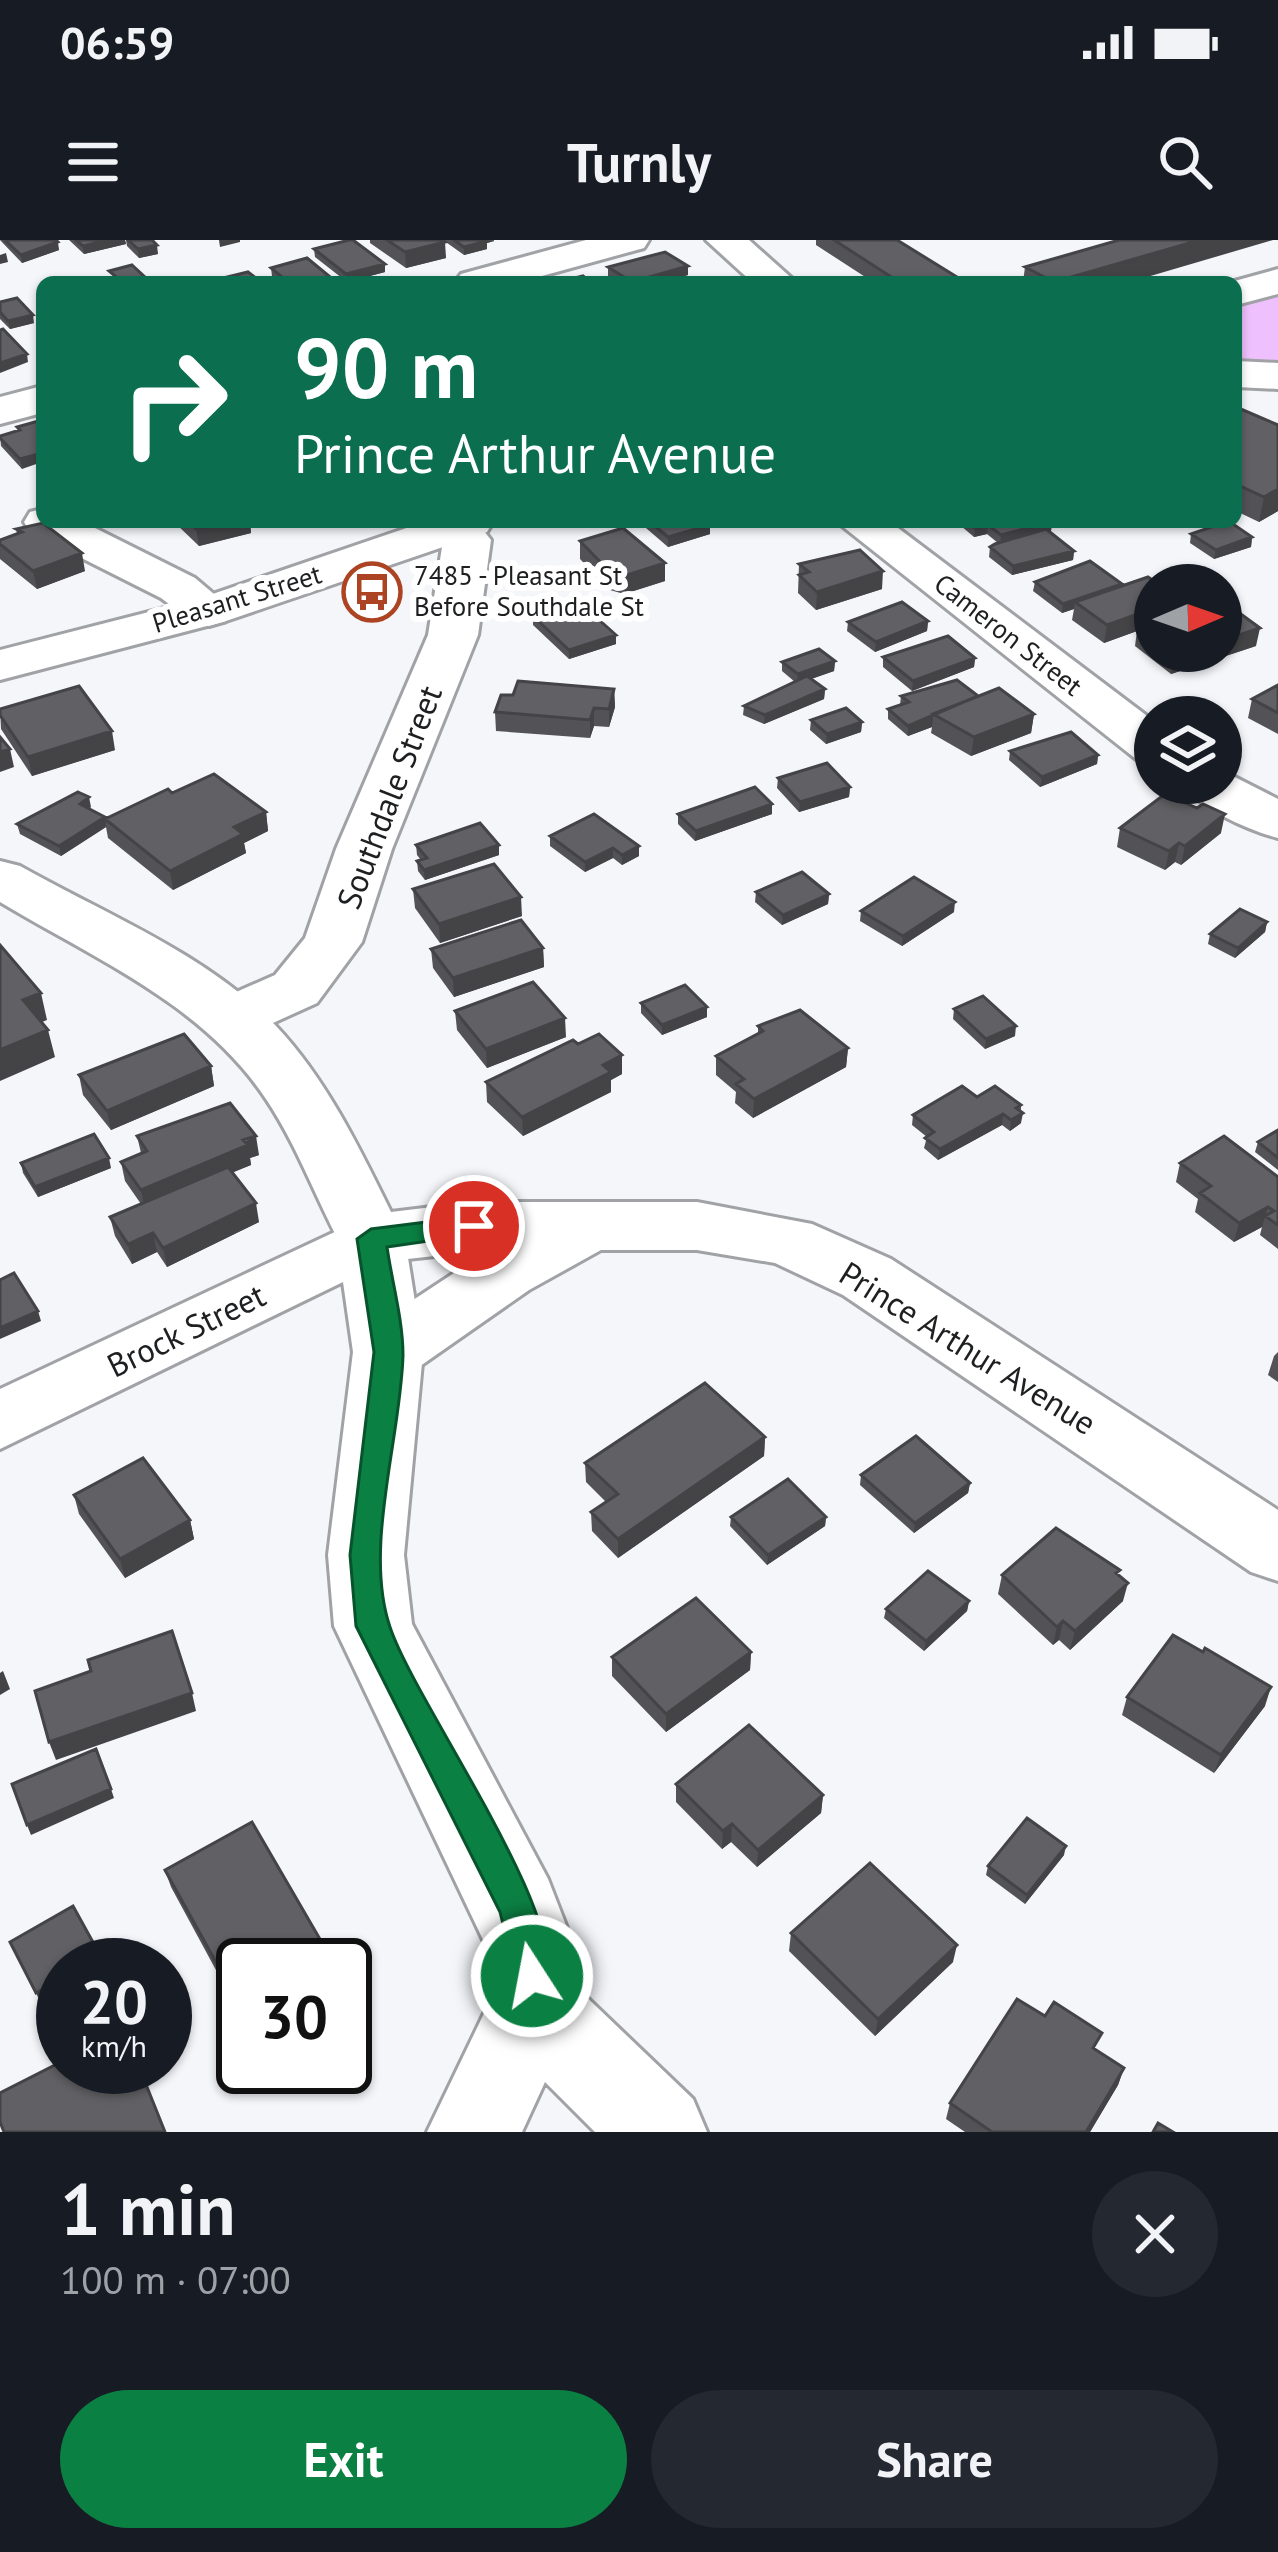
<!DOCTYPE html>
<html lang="en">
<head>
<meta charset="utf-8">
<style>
  :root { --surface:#171b24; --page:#242831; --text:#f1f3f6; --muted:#9ea1a6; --accent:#0b8043 }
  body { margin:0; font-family:"PT Sans",sans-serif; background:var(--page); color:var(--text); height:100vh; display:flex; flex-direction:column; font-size:45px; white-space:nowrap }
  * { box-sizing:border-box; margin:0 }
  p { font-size:39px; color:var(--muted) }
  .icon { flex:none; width:66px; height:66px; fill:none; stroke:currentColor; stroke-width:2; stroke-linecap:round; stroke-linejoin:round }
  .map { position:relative; height:1892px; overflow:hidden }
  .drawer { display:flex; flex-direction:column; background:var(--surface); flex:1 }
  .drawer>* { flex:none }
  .hud { position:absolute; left:36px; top:36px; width:1206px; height:252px; border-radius:18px; box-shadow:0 3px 9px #0004; background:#0b6e4f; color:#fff; overflow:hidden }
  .needle { width:78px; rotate:88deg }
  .buttons { position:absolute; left:1134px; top:324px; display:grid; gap:24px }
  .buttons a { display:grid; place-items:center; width:108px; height:108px; border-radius:50%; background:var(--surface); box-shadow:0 3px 9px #0004; font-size:60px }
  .speed { position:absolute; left:36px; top:1698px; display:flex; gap:24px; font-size:60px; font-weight:700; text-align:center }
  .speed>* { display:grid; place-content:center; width:156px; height:156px; border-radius:50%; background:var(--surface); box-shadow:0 3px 9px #0004; line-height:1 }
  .speed small { font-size:30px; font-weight:400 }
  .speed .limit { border:6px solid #111; border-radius:18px; background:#fff; color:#111 }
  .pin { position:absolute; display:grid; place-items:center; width:102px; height:102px; color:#fff; margin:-51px; border:6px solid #fff; border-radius:50%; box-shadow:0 3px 12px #0007 }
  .me { position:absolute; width:132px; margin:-66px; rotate:349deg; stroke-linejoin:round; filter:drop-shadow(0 0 9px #0008) }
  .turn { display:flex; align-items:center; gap:42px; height:252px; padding:0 60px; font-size:54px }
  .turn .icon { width:156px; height:156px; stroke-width:2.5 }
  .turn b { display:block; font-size:84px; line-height:102px }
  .round { display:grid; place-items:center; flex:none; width:126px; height:126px; border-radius:63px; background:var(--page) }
  .headline { display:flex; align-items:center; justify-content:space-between; height:204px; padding:0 60px }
  h1 { font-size:72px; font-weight:600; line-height:90px }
  .action { display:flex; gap:24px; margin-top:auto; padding:24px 60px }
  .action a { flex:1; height:138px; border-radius:72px; background:var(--accent); color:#fff; font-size:48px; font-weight:600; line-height:138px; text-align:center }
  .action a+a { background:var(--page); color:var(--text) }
  .status { display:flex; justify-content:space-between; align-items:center; height:84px; padding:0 60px; background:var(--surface); direction:ltr }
  .status svg { height:33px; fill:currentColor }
  header { display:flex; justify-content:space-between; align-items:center; height:156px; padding:0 60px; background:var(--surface); font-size:54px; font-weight:600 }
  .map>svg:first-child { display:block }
  .green { fill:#eec0fd }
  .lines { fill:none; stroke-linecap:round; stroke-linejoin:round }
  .minor-casing { stroke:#a0a2a6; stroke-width:6 }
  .tertiary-casing { stroke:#a0a2a6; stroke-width:6 }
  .secondary-casing { stroke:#a0a2a6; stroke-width:6 }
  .minor { fill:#fff; fill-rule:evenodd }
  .tertiary { fill:#fff; fill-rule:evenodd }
  .secondary { fill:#fff; fill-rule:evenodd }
  .wall { fill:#535357 }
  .shaded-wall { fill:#444447 }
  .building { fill:#616165; stroke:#444447; stroke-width:3 }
  .route { fill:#0b8043; stroke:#07532c; stroke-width:3 }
  .labels { text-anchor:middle; stroke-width:12; stroke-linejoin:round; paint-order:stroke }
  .far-poi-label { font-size:27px; fill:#1e1f21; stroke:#fff; text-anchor:start }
  .far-street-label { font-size:27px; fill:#1e1f21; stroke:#fff }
  .street-label { font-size:33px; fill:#1e1f21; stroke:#fff }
</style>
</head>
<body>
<div class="status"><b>06:59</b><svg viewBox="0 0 49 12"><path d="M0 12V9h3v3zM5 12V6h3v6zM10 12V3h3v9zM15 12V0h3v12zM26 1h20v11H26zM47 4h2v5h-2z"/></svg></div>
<header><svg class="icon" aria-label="menu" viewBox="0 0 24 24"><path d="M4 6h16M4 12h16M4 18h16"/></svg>Turnly<svg class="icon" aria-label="search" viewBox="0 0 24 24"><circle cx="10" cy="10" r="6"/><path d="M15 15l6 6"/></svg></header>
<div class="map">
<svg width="1278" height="1892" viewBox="0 0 1278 1892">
  <rect width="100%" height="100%" fill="#f4f6fa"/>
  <path class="green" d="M1278,41V136L1236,134V53Z"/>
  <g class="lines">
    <g class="minor-casing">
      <path id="minor" d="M586,0H649L644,8L520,42H455L461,34Z
        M706,0H749L796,42H752Z
        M1278,29V54L1236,65V42H1231Z
        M42,146V173L0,184V157Z
        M42,269V282H83L195,338L234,371L226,381L209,386L192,381L161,358L30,292L24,282L30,272Z
        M437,282H477L491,300L478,395L392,609L362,702L317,763L253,792L231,798L209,792L200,778L209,764L275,735L305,698L336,609L428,395L443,301L434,287Z
        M837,282H890L1155,482V524L1136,519Z
        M1221,530L1278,559V598C1248,590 1200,569 1182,543H1221Z
        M371,975L395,982L405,999L423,1112L404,1315L412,1384L548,1639L574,1706L577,1748L693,1859L707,1892H595L545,1842L522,1892H427L489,1763L486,1706L334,1386L328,1315L353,1112L343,1042L0,1209V1149Z"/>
    </g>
    <g class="tertiary-casing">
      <path id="tertiary" d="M0,621L20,626C105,674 207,714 276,786C326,839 359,907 391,972L474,962H697L812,984L891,1019L1278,1270V1341L1251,1332L843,1055L775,1023L697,1010H601L529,1050L413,1131L388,1139L363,1131L353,1112L363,1093L489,1010L371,1023L347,1016C318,965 299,908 266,859C203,764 95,719 0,662Z"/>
    </g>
    <g class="secondary-casing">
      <path id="secondary" d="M1236,121L1278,123V149L1236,147Z
        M424,282H493L487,292L226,381L0,440V410L192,361Z"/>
    </g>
    <use href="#minor" class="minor"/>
    <use href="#tertiary" class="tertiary"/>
    <use href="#secondary" class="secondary"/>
  </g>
  <path class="wall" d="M0,0H56L59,10L22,23Z
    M69,0H125L126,4L84,14Z
    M126,0H152L158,14L139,18L127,6Z
    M370,0H442L446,18L406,28L370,3Z
    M443,0H494V1L487,3V9L464,15Z
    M816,0H897L965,42H873L816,5Z
    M314,9L385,24V32L347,42L315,17Z
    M608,27L688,35L663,42H618L608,36Z
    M1025,27L1130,42H1023Z
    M271,28L330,42H279L272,36Z
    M0,62L34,83L10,89L0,79Z
    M1236,167L1278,185V271L1259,282L1236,271Z
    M42,180L22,229L1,206L0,196L18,191L17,187Z
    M174,282H250L251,293L199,306Z
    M639,282H707L710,285V294L668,307Z
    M961,282H1052L1051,291H1049L1074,311L1073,320L1012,335L989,317L990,307L998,303L987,294L974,297L961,286Z
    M16,289L85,331L37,349L0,319V300L17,294Z
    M1191,294L1252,297L1251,307L1214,319L1190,303Z
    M580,301L665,323V341L624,354L610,350L580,319Z
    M799,324L882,349L816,370L798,353Z
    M1035,342L1155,345V411H1221L1256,406L1171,434L1135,406L1137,391L1104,403L1072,380L1074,369L1062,373L1033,351Z
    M533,376L616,404L569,419L533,385Z
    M928,381L927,391L875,412L847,391L848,382Z
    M883,417L975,418L974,427L912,451L883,427Z
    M835,421L834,431L811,439L825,449L824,459L764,484L743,475L744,466L795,442L782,431V422Z
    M1278,445V494L1248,478L1252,459Z
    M614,449L615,467L609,487L594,486L590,498L496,491L495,472L513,455Z
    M901,456H978L1034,474L1031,493L971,516L931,493L932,487L908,496L888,479V469L900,465Z
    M0,469L115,510L32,536L1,489Z
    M811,480L862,482L861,492L826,504L810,490Z
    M1010,511L1098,515L1097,524L1040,547L1009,520Z
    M778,538L850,547L849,557L799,572L777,548Z
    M172,553L266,572L268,591L244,603L246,613L173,650L108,598L106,587L61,616L20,594L17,584L91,567L89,569L105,577V579Z
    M772,564V574L695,601L678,584V574Z
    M594,574L639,616L622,625L613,618L585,632L550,606V596Z
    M1120,588L1221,593L1181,625L1175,622L1165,630L1117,607Z
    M416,605L499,615L425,640L418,631L417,621L421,620L417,615Z
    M413,649L522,676L440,703L415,668Z
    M756,652L829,654L828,664L782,685L755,662Z
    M861,671L954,672L902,706L860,681Z
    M1267,682L1265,692L1235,718L1208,704L1210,694Z
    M543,708L544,727L454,757L433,728L431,709Z
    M641,763L707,777L662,795L641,773Z
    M954,769L1015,796L985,809L953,779Z
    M455,771L566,797L487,828L457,790Z
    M758,786L848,808L846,827L753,878L735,863L736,852L716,835V816L758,793Z
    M211,826L214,846L111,890L83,855L79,835Z
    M622,834L611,840V852L523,896L487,862L486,842Z
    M977,857L1021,865V883L1010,891L1002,885L938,920L924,908L927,897L912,885L913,875Z
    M1278,890V930L1255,912L1258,902Z
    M137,896L259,915L250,918L251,925L232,932L259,982L167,1027L157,1012L132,1024L115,996L110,977L141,964L125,941L121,922L141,913Z
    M21,923L111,928L38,957L23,933Z
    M1180,923L1278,937V1009L1260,995L1262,987L1234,1002L1195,972L1198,959L1176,942Z
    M1278,1112V1142L1268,1135L1274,1116Z
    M765,1197L764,1216L618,1318L592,1291L591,1272L606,1262L586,1242L585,1223Z
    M861,1235L970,1243L968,1253L914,1293L860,1245Z
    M74,1255L190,1280L194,1299L125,1338L79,1274Z
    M731,1277H826L825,1286L767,1325L730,1286Z
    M1002,1335H1118L1123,1361L1070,1410L1059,1400L1053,1405L998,1354Z
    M969,1361L967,1371L924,1411L884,1378L886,1369Z
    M751,1412L750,1430L666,1492L612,1436V1417Z
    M1127,1457L1265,1466L1214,1533L1122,1475Z
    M676,1544L823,1555L821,1573L757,1627L731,1602L722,1609L676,1562Z
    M1064,1615L1025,1664L986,1635L988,1626Z
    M165,1630L325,1718L243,1725V1766L237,1769L171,1647Z
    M791,1693L953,1722L875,1796L789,1711Z
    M1096,1811L1124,1828L1118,1845L1090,1892H965L946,1879L950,1863Z"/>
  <path class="shaded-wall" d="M108,0H125L126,4L84,14L83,6Z
    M219,0H240V2L220,7Z
    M481,0L494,1L487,3V9L464,15V7Z
    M1200,0H1273L1130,42H1054Z
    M58,2L59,10L22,23L21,15Z
    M445,2L446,18L406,28L405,12Z
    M157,5L158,14L139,18L138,9Z
    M6,13L8,22L0,24V15Z
    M385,24V32L347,42L346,34Z
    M688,26V35L663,42H632Z
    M329,36L330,42H306Z
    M33,75L34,83L10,89L8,81Z
    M27,114L28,122L0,133V123Z
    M42,213V222L22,229L20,219Z
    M1278,249V271L1259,282L1264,257Z
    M223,282H250L251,293L199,306L196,289Z
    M743,282H764L743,288Z
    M1052,282L1051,291L1000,305L1001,295Z
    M710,285V294L668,307V297Z
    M988,285L987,294L974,297L975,288Z
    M1252,297L1251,307L1214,319L1216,310Z
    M1074,311L1073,320L1012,335L1013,326Z
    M82,313L85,331L37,349L33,331Z
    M665,323V341L624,354V336Z
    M883,331L882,349L816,370L817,352Z
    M1122,344L1075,362L1074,369L1062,373L1063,364Z
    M1155,368V385L1138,388L1137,391L1104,403L1107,385Z
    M928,381L927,391L875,412L876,402Z
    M1260,388L1256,406L1171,434L1175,416L1189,411H1221V401Z
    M616,395V404L569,419V410Z
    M975,418L974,427L912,451L913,441Z
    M835,421L834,431L797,444L798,434Z
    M614,449L615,467L609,487V469Z
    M825,449L824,459L764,484L765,475Z
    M594,468V486L590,498V480Z
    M1034,474L1031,493L971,516L974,497Z
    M933,477L932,487L908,496V486Z
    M862,482L861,492L826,504L827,494Z
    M112,491L115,510L32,536L28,517Z
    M10,509L14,527L0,532V512Z
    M1098,515L1097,524L1040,547L1042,537Z
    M850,547L849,557L799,572L800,562Z
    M89,557L91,567L82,573L80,564Z
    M772,564V574L695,601L696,591Z
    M266,572L268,591L244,603L246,613L173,650L170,631L234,587Z
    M1225,574L1221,593L1181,625L1185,606Z
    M105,577L106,587L61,616L59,606Z
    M1179,603L1175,622L1165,630L1169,611Z
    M499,605V615L425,640L424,630Z
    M639,606V616L622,625V615Z
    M613,608V618L585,632V622Z
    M829,654L828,664L782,685L783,675Z
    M521,657L522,676L440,703L439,684Z
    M955,662L954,672L902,706L903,696Z
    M1267,682L1265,692L1235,718L1238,708Z
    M543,708L544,727L454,757L453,738Z
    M41,753L47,780L30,787L23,760Z
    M707,767V777L662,795V785Z
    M565,778L566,797L487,828L486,809Z
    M1016,786L1015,796L985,809L986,799Z
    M48,790L55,817L0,841V810Z
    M848,808L846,827L753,878L754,859Z
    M622,815V834L611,840V852L523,896L522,877L603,825Z
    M211,826L214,846L111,890L107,871Z
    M1023,873L1021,883L1010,891L1011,880Z
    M1003,874L1002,885L938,920L940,909Z
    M256,896L259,915L250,918L251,925L145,969L141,950Z
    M109,918L111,928L38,957L35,947Z
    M256,963L259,982L167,1027L163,1008Z
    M1268,967L1262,987L1234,1002L1239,983Z
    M153,993L157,1012L132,1024L128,1004Z
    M38,1071L41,1081L0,1099V1088Z
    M765,1197L764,1216L618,1318V1299Z
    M970,1243L968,1253L914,1293L915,1283Z
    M826,1277L825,1286L767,1325L768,1315Z
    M190,1280L194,1299L125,1338L120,1319Z
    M1128,1343L1123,1361L1070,1410L1075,1391Z
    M969,1361L967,1371L924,1411L926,1401Z
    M1063,1381L1059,1400L1053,1405L1057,1387Z
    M751,1412L750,1430L666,1492V1474Z
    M3,1431L10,1449L0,1455V1433Z
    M1271,1447L1265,1466L1214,1533L1221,1515Z
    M192,1453L196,1471L56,1520L49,1502Z
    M111,1549L114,1558L31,1595L27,1585Z
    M823,1555L821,1573L757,1627L758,1610Z
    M732,1584L731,1602L722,1609L723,1591Z
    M1066,1606L1064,1615L1025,1664L1027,1655Z
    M321,1701L325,1718L313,1725H280Z
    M957,1705L953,1722L875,1796L878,1779Z
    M100,1715L104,1724L101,1725H83Z
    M63,1737V1748L40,1761L36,1753Z
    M243,1747V1766L237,1769L233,1753Z
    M1124,1828L1118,1845L1090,1892H1086Z"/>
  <path class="building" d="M5,0H56L58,2L21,15Z
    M76,0H108L83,6Z
    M128,0H152L157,5L138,9Z
    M349,0H353L385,24L346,34L314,9Z
    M387,0H442L445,2L405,12Z
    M454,0H486L487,1L464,7Z
    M834,0H897L965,42H899Z
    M1119,0H1200L1054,42L1025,27Z
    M665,12L688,26L632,42L608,27Z
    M307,18L329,36L306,42H288L271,28Z
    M132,25L146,38L122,42L109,31Z
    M248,32L261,42L211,41Z
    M583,36L590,42L563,41Z
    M17,58L33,75L8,81L0,72V62Z
    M3,89L27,114L0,123V90Z
    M1236,167L1278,185V249L1264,257L1236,244Z
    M42,180V213L20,219L0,198V196L20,190L17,187Z
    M189,282H223L196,289Z
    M650,282H707L710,285L668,297Z
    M968,282H1051L1001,295L988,285L975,288Z
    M1226,282H1230L1252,297L1216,310L1191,294Z
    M43,283L82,313L33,331L0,304V300L22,292L16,289Z
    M623,288L665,323L624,336L610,332L580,301Z
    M1046,289L1074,311L1013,326L990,307L995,304Z
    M860,310L883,331L817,352L799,335L809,332L799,324Z
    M1090,321L1122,344L1063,364L1035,342Z
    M1148,337L1160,345H1155V368L1107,385L1075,362Z
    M1221,361H1223L1260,388L1221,401Z
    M579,362L616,395L569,410L533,376Z
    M902,362L928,381L876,402L848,382Z
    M1155,382V401L1138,388Z
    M948,396L975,418L913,441L883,417Z
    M819,409L835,421L798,434L782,422Z
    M1168,411H1189L1175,416Z
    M807,436L825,449L765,475L744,466Z
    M957,440L978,456L908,486L888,469L909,462L901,456Z
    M518,441L614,449L609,469L594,468L590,480L495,472L501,455H513Z
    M1278,445V473L1252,459Z
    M79,446L112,491L28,517L0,475V469Z
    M999,448L1034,474L974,497L933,474Z
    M846,468L862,482L827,494L811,480Z
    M1071,492L1098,515L1042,537L1010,511Z
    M0,497L10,509L0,512Z
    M827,523L850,547L800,562L778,538Z
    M214,534L266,572L234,587L243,594L170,631L105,579L168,549L172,553Z
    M755,547L772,564L696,591L678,574Z
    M78,552L89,557L80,564L105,577L59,606L17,584Z
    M1165,554L1197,568L1203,564L1225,574L1185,606L1179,603L1169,611L1120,588Z
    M594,574L639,606L622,615L613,608L585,622L550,596Z
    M480,583L499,605L424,630L417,621L427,618L416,605Z
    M494,624L521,657L439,684L413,649Z
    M802,632L829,654L783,675L756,652Z
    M914,637L955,662L903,696L861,671Z
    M1240,669L1267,682L1238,708L1210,694Z
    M521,680L543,708L453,738L431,709Z
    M0,705L41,753L23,760L48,790L0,810Z
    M533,742L565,778L486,809L455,771Z
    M685,745L707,767L662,785L641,763Z
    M983,756L1016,786L986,799L954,769Z
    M800,770L848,808L754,859L736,844L744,839L716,816L763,791L758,786Z
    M184,794L211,826L107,871L79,835Z
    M599,794L622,815L603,825L611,832L522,877L486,842L573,800L578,804Z
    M962,846L977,857L995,846L1021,865L1016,868L1023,873L1011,880L1003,874L940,909L925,898L934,892L913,875Z
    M230,863L256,896L243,900L248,905L141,950L121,922L147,911L137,896Z
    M1278,890V918L1258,902Z
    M94,894L109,918L35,947L21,923Z
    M1224,896L1278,937V985L1265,976L1274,971L1268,967L1239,983L1200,953L1211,946L1180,923Z
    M228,927L256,963L163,1008L153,993L128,1004L110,977Z
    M14,1033L38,1071L0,1088V1040Z
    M705,1143L765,1197L618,1299L591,1272L618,1254L585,1223Z
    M916,1196L970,1243L915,1283L861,1235Z
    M143,1218L190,1280L120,1319L74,1255Z
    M788,1239L826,1277L768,1315L731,1277Z
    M1056,1288L1120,1330L1116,1333L1128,1343L1075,1391L1063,1381L1057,1387L1002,1335Z
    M928,1331L969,1361L926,1401L886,1369Z
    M696,1358L751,1412L666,1474L612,1417Z
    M172,1391L192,1453L49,1502L35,1451L91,1431L88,1420Z
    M1173,1395L1203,1412L1205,1408L1271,1447L1221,1515L1127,1457Z
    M749,1485L823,1555L758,1610L732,1584L723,1591L676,1544Z
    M96,1509L111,1549L27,1585L12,1544Z
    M1027,1578L1066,1606L1027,1655L988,1626Z
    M252,1582L321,1701L280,1725H243V1747L233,1753L165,1630Z
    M870,1623L957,1705L878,1779L791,1693Z
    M73,1666L100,1715L83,1725H63V1737L36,1753L10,1702Z
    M1017,1759L1045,1776L1054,1762L1102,1793L1093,1808L1124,1828L1086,1892H992L950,1863Z
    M63,1821V1827H139L165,1892H4L0,1882V1853Z
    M1158,1883L1173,1892H1153Z"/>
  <path class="route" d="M474,976L484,979V993L387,1007C392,1042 403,1080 403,1115C401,1197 363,1308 390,1387C415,1463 574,1681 545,1749L532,1754L519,1749L500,1672L356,1386L350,1315L374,1112L357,999L371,989Z"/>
  <defs>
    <g id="bus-ring" transform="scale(3)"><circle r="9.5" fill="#fff" stroke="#ac4423" stroke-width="1.5"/><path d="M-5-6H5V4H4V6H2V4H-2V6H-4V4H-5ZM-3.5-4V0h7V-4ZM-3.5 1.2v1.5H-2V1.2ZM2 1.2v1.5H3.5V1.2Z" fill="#ac4423"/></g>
  </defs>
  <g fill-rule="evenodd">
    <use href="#bus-ring" x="372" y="352"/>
  </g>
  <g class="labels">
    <g class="far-poi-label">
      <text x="414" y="345">7485 - Pleasant St<tspan x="414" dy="31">Before Southdale St</tspan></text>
    </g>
    <g class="far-street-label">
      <text transform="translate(237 359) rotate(-17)" y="9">Pleasant Street</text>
      <text transform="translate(1008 395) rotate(38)" y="9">Cameron Street</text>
    </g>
    <g class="street-label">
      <text transform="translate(389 557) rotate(-69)" y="12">Southdale Street</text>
      <text transform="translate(186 1090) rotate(-26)" y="12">Brock Street</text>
      <text transform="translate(968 1108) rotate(32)" y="12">Prince Arthur Avenue</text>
    </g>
  </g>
</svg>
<div class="buttons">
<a><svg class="needle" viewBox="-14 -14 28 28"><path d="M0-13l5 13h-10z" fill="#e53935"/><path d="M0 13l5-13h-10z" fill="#9ea1a6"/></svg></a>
<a><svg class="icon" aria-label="layers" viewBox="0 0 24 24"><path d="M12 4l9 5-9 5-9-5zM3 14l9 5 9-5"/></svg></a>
</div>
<div class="speed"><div>20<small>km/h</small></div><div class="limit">30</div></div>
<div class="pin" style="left:474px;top:986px;background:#d93025"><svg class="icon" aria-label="arrive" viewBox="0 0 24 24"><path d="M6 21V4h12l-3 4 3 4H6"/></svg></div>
<svg class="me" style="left:532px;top:1736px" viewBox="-20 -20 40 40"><circle r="17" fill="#0b8043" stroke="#fff" stroke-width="3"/><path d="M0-11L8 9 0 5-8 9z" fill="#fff"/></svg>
<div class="hud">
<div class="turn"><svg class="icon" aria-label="right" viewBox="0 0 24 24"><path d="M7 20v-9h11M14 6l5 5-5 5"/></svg><div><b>90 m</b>Prince Arthur Avenue</div></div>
</div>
</div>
<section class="drawer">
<div class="headline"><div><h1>1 min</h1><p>100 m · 07:00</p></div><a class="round"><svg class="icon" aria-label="close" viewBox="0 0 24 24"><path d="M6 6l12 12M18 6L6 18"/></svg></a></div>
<div class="action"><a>Exit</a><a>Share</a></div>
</section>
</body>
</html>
